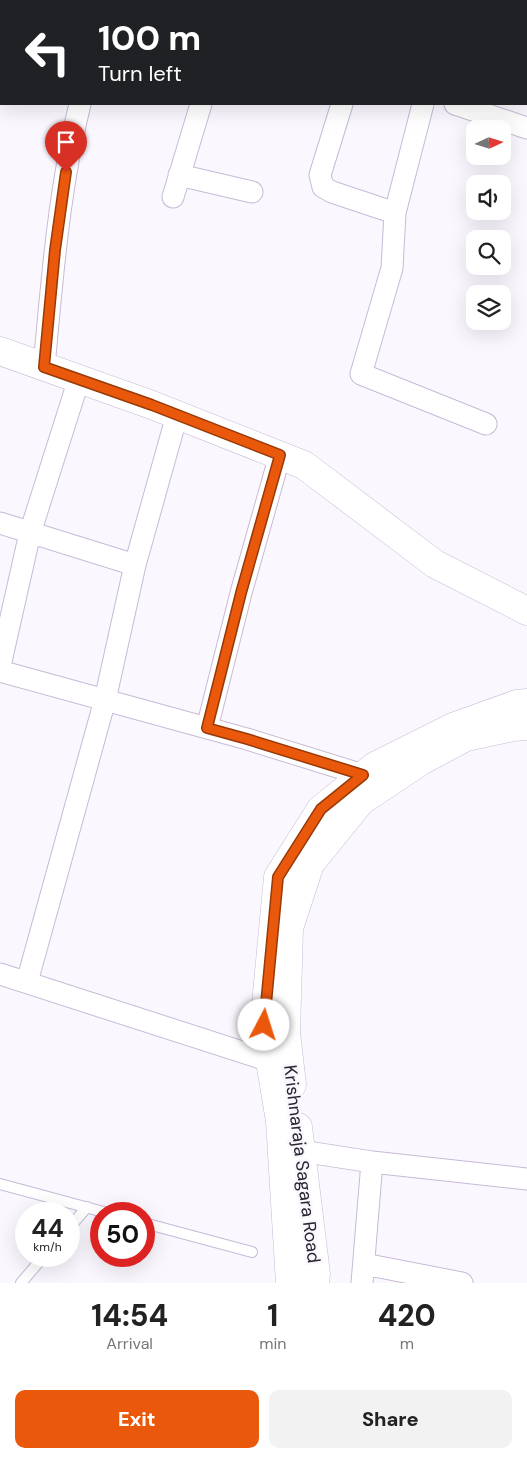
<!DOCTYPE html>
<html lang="en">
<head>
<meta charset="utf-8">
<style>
  :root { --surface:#fff; --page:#f2f2f2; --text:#222; --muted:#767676; --accent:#ea580c }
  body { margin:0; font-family:"DM Sans",sans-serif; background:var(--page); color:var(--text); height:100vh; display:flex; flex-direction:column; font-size:19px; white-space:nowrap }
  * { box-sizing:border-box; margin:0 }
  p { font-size:16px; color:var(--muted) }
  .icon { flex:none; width:28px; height:28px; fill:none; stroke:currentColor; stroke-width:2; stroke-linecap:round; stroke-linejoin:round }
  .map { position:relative; height:1283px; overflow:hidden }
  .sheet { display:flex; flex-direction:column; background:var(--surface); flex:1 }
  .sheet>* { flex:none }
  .top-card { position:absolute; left:0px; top:0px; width:528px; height:105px; box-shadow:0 5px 20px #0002; background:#202124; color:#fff; overflow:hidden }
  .needle { width:32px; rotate:86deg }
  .buttons { position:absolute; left:466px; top:120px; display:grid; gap:10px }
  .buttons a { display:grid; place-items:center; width:45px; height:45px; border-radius:10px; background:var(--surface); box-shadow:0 5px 20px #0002; font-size:25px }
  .speed { position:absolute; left:15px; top:1202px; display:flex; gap:10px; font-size:25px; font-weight:700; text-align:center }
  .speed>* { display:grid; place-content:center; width:65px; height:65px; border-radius:50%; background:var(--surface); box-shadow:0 5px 20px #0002; line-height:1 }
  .speed small { font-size:12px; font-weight:400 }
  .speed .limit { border:8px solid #d22; background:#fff; color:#111 }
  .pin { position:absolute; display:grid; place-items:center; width:42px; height:42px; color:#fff; margin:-51px -21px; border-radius:50% 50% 50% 0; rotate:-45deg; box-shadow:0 0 5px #0007 }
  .pin .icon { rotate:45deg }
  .me { position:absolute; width:55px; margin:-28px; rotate:5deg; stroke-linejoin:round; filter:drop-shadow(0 0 4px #0008) }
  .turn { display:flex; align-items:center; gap:18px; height:105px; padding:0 15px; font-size:22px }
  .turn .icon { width:65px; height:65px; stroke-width:2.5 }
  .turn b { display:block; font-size:35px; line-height:42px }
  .eta { display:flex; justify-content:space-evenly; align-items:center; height:85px; text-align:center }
  .eta b { font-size:30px; font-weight:800; line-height:35px }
  .action { display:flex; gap:10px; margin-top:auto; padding:10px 15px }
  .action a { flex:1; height:58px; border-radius:10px; background:var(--accent); color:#fff; font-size:20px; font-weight:800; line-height:58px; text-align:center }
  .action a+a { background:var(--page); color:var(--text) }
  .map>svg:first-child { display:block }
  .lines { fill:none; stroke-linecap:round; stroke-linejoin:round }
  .lane-casing { stroke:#c7bad7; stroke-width:12 }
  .street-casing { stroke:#c7bad7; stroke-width:23 }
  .secondary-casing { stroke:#c7bad7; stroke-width:29 }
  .lane { stroke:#fff; stroke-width:10 }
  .street { stroke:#fff; stroke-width:21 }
  .secondary { stroke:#fff; stroke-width:28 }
  .route-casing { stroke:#983908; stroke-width:12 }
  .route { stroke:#ea580c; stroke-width:9 }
  .labels { text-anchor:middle; stroke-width:5; stroke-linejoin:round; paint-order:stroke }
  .street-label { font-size:18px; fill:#2a2530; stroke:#faf8fe }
</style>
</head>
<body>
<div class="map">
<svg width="527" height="1283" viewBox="0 0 527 1283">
  <rect width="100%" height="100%" fill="#faf8fe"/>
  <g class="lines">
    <g class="lane-casing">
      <path id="lane" d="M0,1184L111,1214
        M144,1223L252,1252
        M69,1228L87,1207
        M21,1283L44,1256"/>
    </g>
    <g class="street-casing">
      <path id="street" d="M105,1V0
        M232,1V0
        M374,1L375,0
        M451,1V0
        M342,104L320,175L323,187L332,192L395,213
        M423,104L395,213L392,268L361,374L486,424
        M455,104L527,128
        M179,175L252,192
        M173,197L201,104
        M44,367C52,279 59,190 80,104
        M0,523L135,565
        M0,666L30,533L79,379
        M0,671L247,739L363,775
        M207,728L241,593L280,455
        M0,974L270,1061
        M27,982L105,700L135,565L177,415
        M301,1151L372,1162L527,1179
        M364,1264L462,1283
        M362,1283L372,1162"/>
    </g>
    <g class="secondary-casing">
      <path id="secondary" d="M0,351L152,405L304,465L435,564L527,611
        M292,1085L286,1032L289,928L310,864L361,801L421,761L466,737L513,727L527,726
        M298,1127L316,1274L315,1283
        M290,1283L280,1121L264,1025L278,877L321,809L375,766L453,727L517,704L527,703"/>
    </g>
    <use href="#lane" class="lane"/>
    <use href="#street" class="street"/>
    <use href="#secondary" class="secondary"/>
  </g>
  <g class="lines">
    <g class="route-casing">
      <path id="route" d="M66,172L55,250L44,367L152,405L280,455L241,593L207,728L247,739L363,775L321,809L278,877L264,1025"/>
    </g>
    <use href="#route" class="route"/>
  </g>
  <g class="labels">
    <g class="street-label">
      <text transform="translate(302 1164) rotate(83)" y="6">Krishnaraja Sagara Road</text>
    </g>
  </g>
</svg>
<div class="buttons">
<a><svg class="needle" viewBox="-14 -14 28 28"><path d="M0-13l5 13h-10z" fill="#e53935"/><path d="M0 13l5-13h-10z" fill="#767676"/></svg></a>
<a><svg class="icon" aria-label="sound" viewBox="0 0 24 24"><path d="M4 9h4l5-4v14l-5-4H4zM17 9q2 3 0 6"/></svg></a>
<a><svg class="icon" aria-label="search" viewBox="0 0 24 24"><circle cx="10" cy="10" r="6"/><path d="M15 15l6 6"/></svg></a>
<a><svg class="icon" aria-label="layers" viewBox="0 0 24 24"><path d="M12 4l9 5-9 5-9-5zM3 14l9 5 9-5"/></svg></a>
</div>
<div class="speed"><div>44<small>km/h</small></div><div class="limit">50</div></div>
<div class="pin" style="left:66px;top:172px;background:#d93025"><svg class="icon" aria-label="arrive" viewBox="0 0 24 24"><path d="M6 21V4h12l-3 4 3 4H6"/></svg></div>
<svg class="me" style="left:264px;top:1025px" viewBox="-20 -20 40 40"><circle r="19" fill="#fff"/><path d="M0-13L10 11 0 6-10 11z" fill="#ea580c"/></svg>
<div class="top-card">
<div class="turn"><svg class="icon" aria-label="left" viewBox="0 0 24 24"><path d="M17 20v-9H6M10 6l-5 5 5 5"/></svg><div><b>100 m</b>Turn left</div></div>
</div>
</div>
<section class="sheet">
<div class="eta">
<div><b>14:54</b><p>Arrival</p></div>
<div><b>1</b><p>min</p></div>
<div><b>420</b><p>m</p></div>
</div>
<div class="action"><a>Exit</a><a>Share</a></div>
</section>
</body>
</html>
